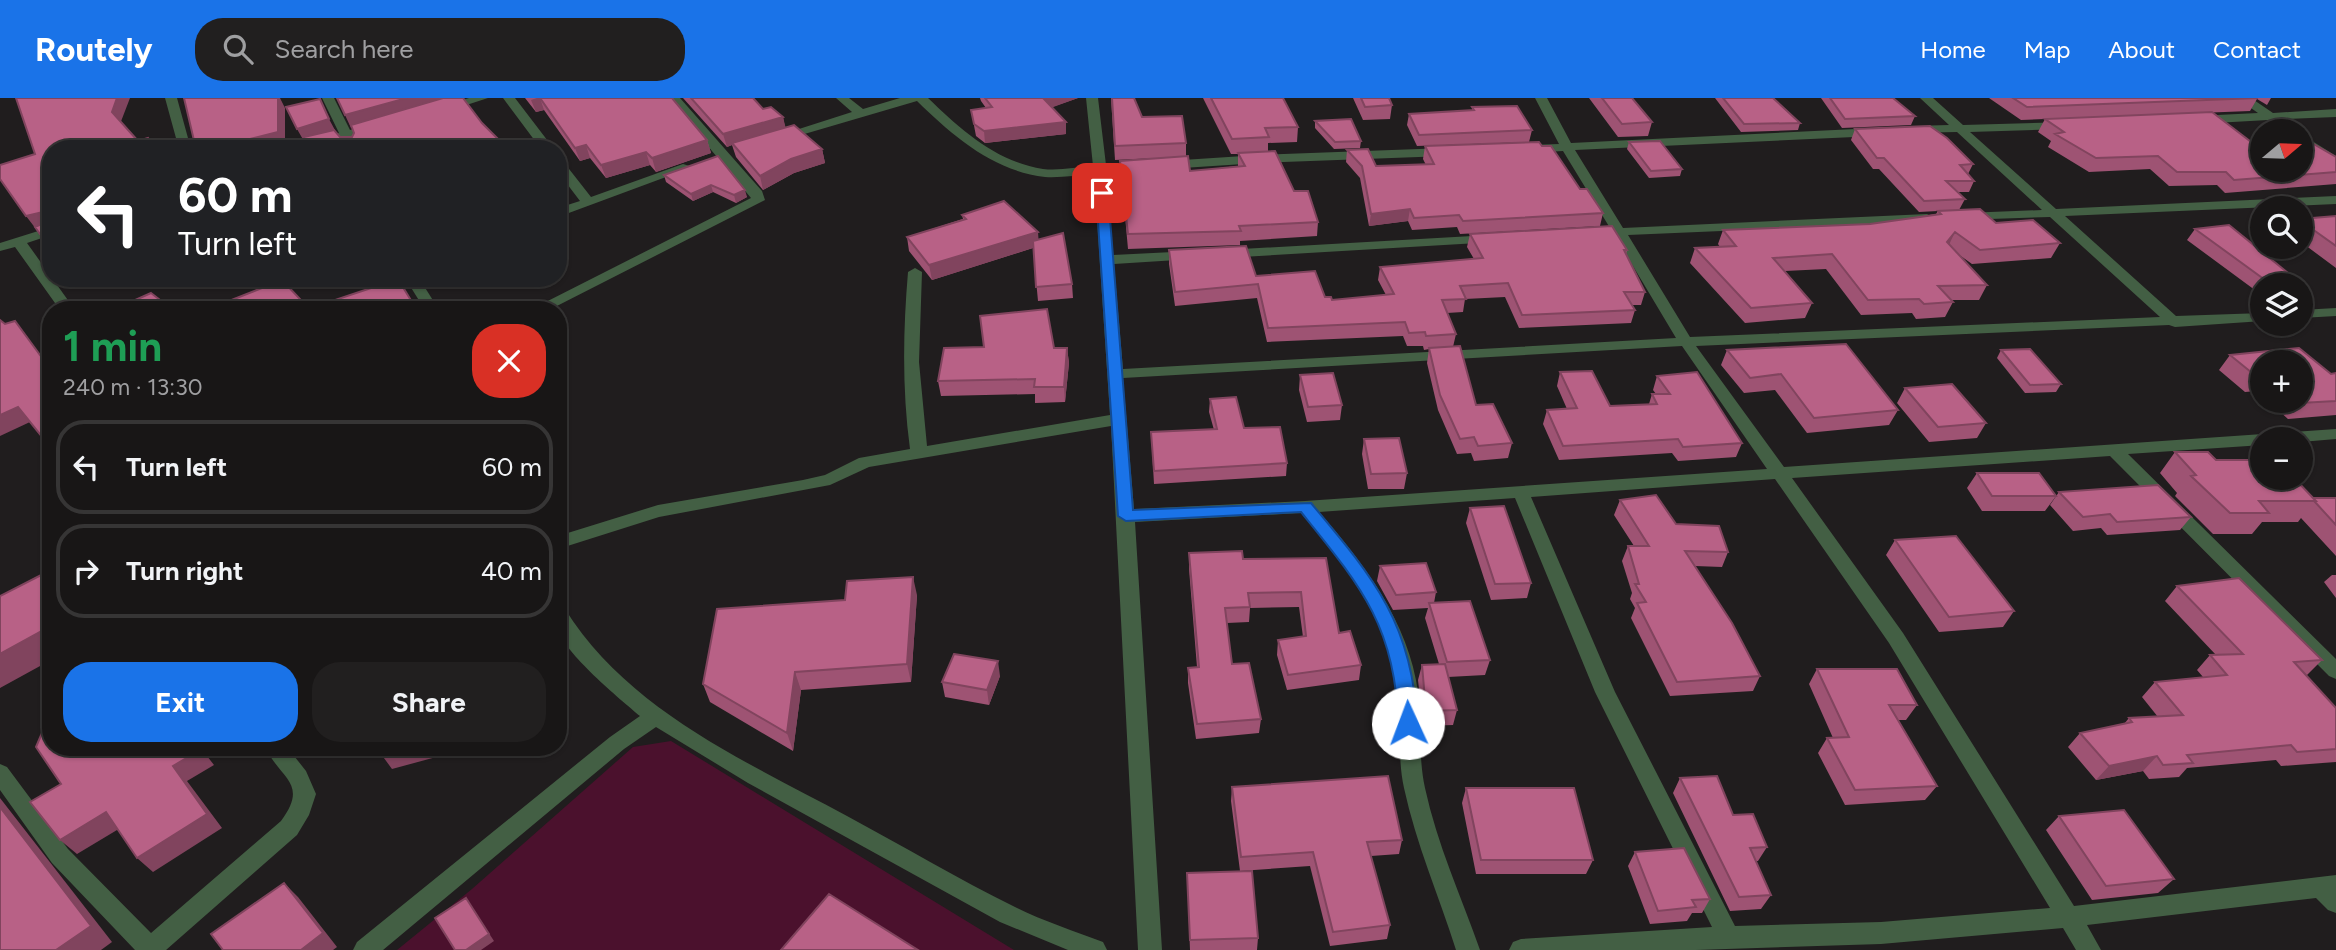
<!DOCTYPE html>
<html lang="en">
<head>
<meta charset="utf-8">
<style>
  :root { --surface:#181616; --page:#211f1f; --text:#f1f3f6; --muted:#9f9fa1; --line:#363535; --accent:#1a73e8 }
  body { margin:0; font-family:Figtree,sans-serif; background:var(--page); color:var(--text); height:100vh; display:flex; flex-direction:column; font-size:26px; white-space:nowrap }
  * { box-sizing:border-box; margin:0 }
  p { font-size:23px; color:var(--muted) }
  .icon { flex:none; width:38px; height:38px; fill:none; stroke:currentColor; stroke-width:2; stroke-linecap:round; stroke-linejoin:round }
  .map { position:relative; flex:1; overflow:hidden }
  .side { position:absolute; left:42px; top:203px; width:525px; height:455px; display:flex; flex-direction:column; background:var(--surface); border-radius:28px; box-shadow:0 2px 5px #0004,0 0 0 2px var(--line) }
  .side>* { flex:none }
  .guide { position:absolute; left:42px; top:42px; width:525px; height:147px; border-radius:28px; box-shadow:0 2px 5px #0004,0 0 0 2px var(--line); background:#202124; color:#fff; overflow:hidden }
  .needle { width:46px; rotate:71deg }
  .buttons { position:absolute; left:2250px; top:21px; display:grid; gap:14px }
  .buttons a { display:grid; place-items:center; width:63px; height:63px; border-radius:50%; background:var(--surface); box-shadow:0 2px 5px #0004,0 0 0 2px var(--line); font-size:35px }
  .pin { position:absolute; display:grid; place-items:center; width:60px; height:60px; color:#fff; margin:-30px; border-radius:14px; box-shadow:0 4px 10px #0006 }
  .me { position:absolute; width:77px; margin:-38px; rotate:358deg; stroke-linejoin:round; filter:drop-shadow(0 0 5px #0008) }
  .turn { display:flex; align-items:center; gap:24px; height:147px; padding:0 21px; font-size:32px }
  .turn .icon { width:91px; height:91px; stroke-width:2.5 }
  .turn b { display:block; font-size:49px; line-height:60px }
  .round { display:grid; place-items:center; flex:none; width:74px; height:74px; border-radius:28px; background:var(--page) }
  .overview { display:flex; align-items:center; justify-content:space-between; height:119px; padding:0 21px }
  h1 { font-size:42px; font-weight:700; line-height:52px; color:#1e9e55 }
  .cta { display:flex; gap:14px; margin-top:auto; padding:14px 21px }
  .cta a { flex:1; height:80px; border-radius:28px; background:var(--accent); color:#fff; font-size:28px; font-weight:700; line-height:80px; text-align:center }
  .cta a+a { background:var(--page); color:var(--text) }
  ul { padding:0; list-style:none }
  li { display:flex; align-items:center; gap:21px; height:94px; margin:0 14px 10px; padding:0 7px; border:4px solid var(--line); border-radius:28px }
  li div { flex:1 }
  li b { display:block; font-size:26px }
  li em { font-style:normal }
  header { display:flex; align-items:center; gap:42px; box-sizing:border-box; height:98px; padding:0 35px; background:var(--accent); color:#fff }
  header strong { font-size:33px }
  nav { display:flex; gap:38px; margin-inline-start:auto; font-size:24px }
  .search { width:490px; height:63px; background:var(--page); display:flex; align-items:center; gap:18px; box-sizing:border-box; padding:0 24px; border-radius:28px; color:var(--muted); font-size:26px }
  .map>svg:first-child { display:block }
  .green { fill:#4b112d }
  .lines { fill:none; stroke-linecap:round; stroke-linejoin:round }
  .minor { fill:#435f44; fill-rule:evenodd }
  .wall { fill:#9e5373 }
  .shaded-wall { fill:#81445e }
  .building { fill:#b86186; stroke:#81445e; stroke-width:2 }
  .route { fill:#1a73e8; stroke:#114b97; stroke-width:2 }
</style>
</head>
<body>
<header>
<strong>Routely</strong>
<div class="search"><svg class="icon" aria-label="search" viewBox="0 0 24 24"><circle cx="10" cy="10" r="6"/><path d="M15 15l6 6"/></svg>Search here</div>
<nav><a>Home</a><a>Map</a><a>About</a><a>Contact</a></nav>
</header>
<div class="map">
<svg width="2336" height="852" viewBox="0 0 2336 852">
  <rect width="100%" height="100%" fill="#201d1e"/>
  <path class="green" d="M671,643L1014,852H397L472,791L633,649Z"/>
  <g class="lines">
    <path class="minor" d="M165,0H177L191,51H179Z
      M322,0H334L350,32L377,24L383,28L353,39L359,51H347L343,42L314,51H294L339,35Z
      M469,0H488L445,14L439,10Z
      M503,0H515L554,51H541Z
      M668,0H680L762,93L765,102L549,212H530L751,100Z
      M836,0H849L863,11L900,0H928C961,32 997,64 1043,71C1059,73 1077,69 1093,68L1086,0H1098L1106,67L1259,57L1446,50L1452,54L1446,58L1259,65L1106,75L1113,157L1193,153L1200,157L1193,161L1114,166L1123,271L1676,240L1615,138L1591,139L1584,135L1591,131L1610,130L1563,53L1530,55L1524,51L1530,47L1559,46L1535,0H1547L1571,45L1876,30L1882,34L1876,38L1575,52L1623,130L1927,116L1934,120L1927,124L1628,137L1690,239L2160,219L2050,119L1960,122V116L1965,115L2042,112L1957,34L1907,35V29L1911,28L1949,27L1920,0H1933L1963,27L2069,24L2071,27L2065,31L1970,34L2056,111L2336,98V106L2065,118L2176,218L2263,215V223L2175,229L2169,227L1696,248L1784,369L2336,331V341L2301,344V341H2263V347L2128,356L2336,561V581L2329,578L2110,358L1792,380L1903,535L2074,808L2336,777V815L2328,812L2316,800L2087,827L2101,852H2076L2063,830L1881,846L1696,852H1509L1513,844L1521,841L1712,829L1595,594L1515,400L1319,414C1364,465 1409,525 1418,594C1422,626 1418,659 1425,690C1437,746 1461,798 1480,852H1456C1439,798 1416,746 1404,690C1397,659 1402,627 1398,595C1390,524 1345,467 1301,415L1135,424L1162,852H1138L1111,328L869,369L830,387L659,419L558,451V438L658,407L803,382L825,377L859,360L910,351C902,292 903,233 908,174L915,170L922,174L919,264L927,348L1110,317L1094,76C1078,77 1061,80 1045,79C993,73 953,38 917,3L784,42L774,39L852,14ZM1682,248L1767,371L1305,403L1134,411L1123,280ZM1775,381L1889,545L2050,810L1881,824L1735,828L1615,594L1531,399Z
      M2237,0H2251L2273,15L2336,11V19L2283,21L2298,33H2284L2268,22L2197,26L2191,22L2197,18L2258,15Z
      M2301,36L2336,58V68L2301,46Z
      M558,61L562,62L591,99L683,66L693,69L558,119V110L580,103L558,74Z
      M51,129V137L27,145L75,212H60L15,149L0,153V145Z
      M1490,137L1497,141L1495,144L1224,160L1217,156L1224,152Z
      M405,180H419L439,212H425Z
      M2336,210V218L2301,220V212Z
      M558,509L565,511C628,612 745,663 847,718C903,748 958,781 1015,809C1043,823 1074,833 1103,844L1107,852H1068L1000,824L748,685L656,629L624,651L383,852H353L357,844L610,639L640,618C621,602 563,554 558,531C557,524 558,516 558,509Z
      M265,649H287L306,673L316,696L309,717L297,737L166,852H135L52,765L0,692V666L7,669L68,751L151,835L281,723C309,685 281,682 265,649Z"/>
  </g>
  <path class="wall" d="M525,0H672L707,42L711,55L656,74L650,67L606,80L590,60L580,63L544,12L536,14Z
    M683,0H753L763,11L783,19L785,30L822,51L825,65L794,75L763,92L736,59L732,47L727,49Z
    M980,0H1078L1052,9L1066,36L985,45L976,38L971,12L986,10L981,3Z
    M1111,0L1186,45V58L1190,73L1238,68V56H1231L1203,0H1283L1298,29L1297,44L1268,45V53L1294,93L1318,124L1317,138L1240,143V147L1128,151L1120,63L1157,60L1115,62Z
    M1353,0H1389L1392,7L1390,21L1363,22Z
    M1589,0H1632L1652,24L1648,38L1618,39Z
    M1715,0H1773L1800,25L1798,32L1741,34Z
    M1821,0H1893L1915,18L1911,27L1842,30Z
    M1989,0H2271L2267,7L2257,1L2250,13L2021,22Z
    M1472,9L1532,32L1529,44L1417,48L1407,27L1409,16L1472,13Z
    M2045,21L2259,50L2336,59V86L2225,95L2217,87L2169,88L2150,71L2089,74L2048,49L2051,43L2038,34Z
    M1315,23L1361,43L1360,50L1334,51L1315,30Z
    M1855,31L1973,66L1968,76L1974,83L1969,94H1957L1965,101L1959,112L1996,125L2060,145L2051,160L1972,166L1958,156L1987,187L1979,202H1951L1953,204L1945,219L1916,221L1912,215L1861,217L1826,171L1785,173L1812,205L1805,220L1745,225L1690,165L1695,150L1720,149L1718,146L1723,132L1870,126L1936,116L1938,113L1919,114L1879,71H1873L1851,42Z
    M1629,44L1682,71L1680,78L1649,80L1627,51Z
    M1425,48H1542L1580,91L1603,115L1600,128L1460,136L1457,129L1412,132L1408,123L1369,128L1360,80L1346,64L1347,52L1376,68L1426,67L1423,61Z
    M718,58L747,99L736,105L713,94L693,103L666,84L664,77Z
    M962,117L1038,141L1072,186L1073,200L1038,203L1033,150L932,182L909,153L907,139L963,121Z
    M2336,118V170L2301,144V121Z
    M2195,131L2287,187H2263V198L2187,142Z
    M1470,136L1627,152L1626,157L1645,194L1641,207H1632L1635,212L1631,225L1519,230L1505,199L1465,201L1463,214L1447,215L1456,236L1453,249L1476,307L1512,345L1508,360L1474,363L1471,355L1457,356L1438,312L1427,265L1429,251L1424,252L1423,248H1407L1403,238L1267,244L1257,200L1175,208L1169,166V152L1332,202L1386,197L1378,182L1380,169L1474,161L1467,149Z
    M1054,250H1067L1069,265L1065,304L1035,305V296L941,298L938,283Z
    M1727,252L1898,312L1889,327L1807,335L1775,292L1744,295L1721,267Z
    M2001,252L2061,286L2056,294L2025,295L1997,260Z
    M2230,257L2331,276L2336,275V317L2288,321L2268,303H2301L2263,264V298L2257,293L2245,294L2219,272Z
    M1560,274L1610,308L1649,306L1652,296H1656L1653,292L1657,278L1742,345L1736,359L1678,363L1672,355L1559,362L1543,326L1547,312L1567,311L1557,288Z
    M1300,277L1342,307L1340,322L1307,324L1299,292Z
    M1905,290L1986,325L1977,340L1929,344L1897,305Z
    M1210,301L1287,365L1286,378L1154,386L1151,334L1214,332L1209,314Z
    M1364,341L1407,375L1404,391H1368L1362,356Z
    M2175,354L2216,362L2313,400H2336V458L2301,420L2298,424H2262L2252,436H2213L2175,398L2177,395L2160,375Z
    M1977,375L2056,398L2045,413H1982L1967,390Z
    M2059,394L2191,419L2180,432L2107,437L2101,430L2073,433L2050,407Z
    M1620,402L1676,426L1728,454L1722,469L1695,468L1760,578L1753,593L1670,598L1631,520L1635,510L1630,501L1632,495L1622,463L1628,448H1634L1614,417Z
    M1470,410L1531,485L1527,500L1491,502L1466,425Z
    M1895,442L2014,513L2003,529L1939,534L1886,457Z
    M1189,455L1243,461L1326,460L1339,535L1361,567L1359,582L1287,592L1277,557L1278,542L1303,539L1299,509L1250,510L1249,524L1227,525L1232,566L1261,621L1259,635L1196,641L1188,585V570L1197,569L1189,471Z
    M1380,468L1436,494L1434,505L1490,562L1485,577L1448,579L1457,612L1453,627L1423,628L1418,582L1422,567L1439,566L1425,520L1428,510L1393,512L1377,483Z
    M2332,477H2336V500L2324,484Z
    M2177,488L2322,562L2307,577H2305L2336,610V664L2281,668L2276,662L2187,670L2179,679L2149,681L2143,673L2096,682L2068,649L2080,635L2124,626L2129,620L2158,619L2142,599L2155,584L2203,579L2197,572L2210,557H2216L2165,503Z
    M917,497L911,584L801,592L793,653L710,604L703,586Z
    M1817,571L1917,607L1906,622H1898L1937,688L1925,702L1845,707L1818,655L1827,640H1833L1809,586Z
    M1000,578L989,607L945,599L942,584Z
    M1680,680L1733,717L1767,749L1758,763H1756L1771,797L1761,811L1730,813L1673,695Z
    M1232,689L1402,742L1399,756L1371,758L1390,827L1387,841L1330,848L1310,768L1240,773L1231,703Z
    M1466,690L1593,762L1586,776H1476L1462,705Z
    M2059,718L2174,781L2158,795L2092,802L2046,732Z
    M1635,754L1710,801L1702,815H1692L1687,823L1650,826L1628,768Z
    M1187,775L1258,840L1257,852H1190Z"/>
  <path class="shaded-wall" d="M117,0H130L120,26L112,14Z
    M278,0H280L285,10V47L269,51H209Z
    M407,0H458L351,30L345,17Z
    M537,0H540L544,12L536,14L531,2Z
    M1046,0H1078L1045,12L1044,1Z
    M783,19L786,31L732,45V47L727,49L723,36Z
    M329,21L336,34L304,39L307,44L305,45L297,31Z
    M1066,24V36L985,45L984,33Z
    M399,42L403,51H353L369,46Z
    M707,42L711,55L656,74L652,60Z
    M586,47L590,60L580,63L575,50Z
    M822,51L825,65L794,75L763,92L760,78L791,61Z
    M646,54L650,67L606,80L601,67Z
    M711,87L713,94L693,103L691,96Z
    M745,92L747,99L736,105L734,97Z
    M1410,111L1408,123L1369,128L1371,116Z
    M43,114L51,124L36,131L26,118Z
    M51,133V149L50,150L40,136Z
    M1038,134L1039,148L932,182L929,167Z
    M1955,134L1948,149L1947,144Z
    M300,201L306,212H272Z
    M1067,250L1069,265L1065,304L1064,289Z
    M18,309L30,324L0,338V317Z
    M913,479L917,497L911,584L907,566Z
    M51,528V562L0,590V556Z
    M998,563L1000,578L989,607L987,592Z
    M795,574L801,592L793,653L787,635Z
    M198,649H200L214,667L187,683L222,730L153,774L137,760L173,668Z
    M407,649H441L440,658L392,671L381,656Z
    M2157,658L2143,673L2096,682L2109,668Z
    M0,700L112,844L101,852H56L0,709Z
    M106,714L122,729L77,756L60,742Z
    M284,785L298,799L337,849L333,852H301Z
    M466,800L494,843L481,852H466Z"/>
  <path class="building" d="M16,0H117L112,14L138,43L148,40L154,51H51V133L40,136L35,129L44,125L43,114L26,118L0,81V67L35,56Z
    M184,0H278V34L209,51H196Z
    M337,0H407L345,17Z
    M443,0H463L482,25L508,51H403L399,42L371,49L369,46L353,51H313L304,39L334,32L340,39H352L354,35L351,27Z
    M540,0H672L707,42L652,60L646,54L601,67L586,47L575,50Z
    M691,0H753L763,11L771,9L783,19L723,36Z
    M985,0H1046L1044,1L1066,24L984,33L974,26L971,12L992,9Z
    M1112,0H1134L1142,19L1182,18L1186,45L1115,48Z
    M1211,0H1283L1298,29L1265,30L1269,39L1232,41Z
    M1361,0H1389L1392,7L1365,9Z
    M1602,0H1632L1652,24L1622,26Z
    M1723,0H1773L1800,25L1744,26Z
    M1830,0H1893L1915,18L1845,21Z
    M2013,0H2258L2027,9Z
    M320,1L329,21L297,31L286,9Z
    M1517,8L1532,32L1419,37L1409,16L1474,12L1472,9Z
    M2212,14L2259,50H2263V72H2301V45L2310,44L2336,59V74L2234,82L2226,74H2177L2158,58L2096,60L2055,36L2064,34L2045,21Z
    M1351,21L1361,43L1335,44L1315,23Z
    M794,27L822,51L791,61L760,78L732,45Z
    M1930,28L1947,40L1973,66L1960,67L1974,83H1946L1965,101L1924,103L1884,60H1877L1855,31Z
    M1660,43L1682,71L1651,73L1629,44Z
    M1539,44L1542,48H1551L1580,91H1587L1603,115L1463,123L1459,117L1414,120L1410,111L1371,116L1362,68L1347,52L1368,51L1376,68L1434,66L1425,48Z
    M1275,53L1294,93H1308L1318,124L1239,128L1241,133L1128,136L1120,63L1188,58L1190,73L1245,68L1238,55Z
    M718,58L745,92L734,97L711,87L691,96L664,77Z
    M1004,103L1038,134L929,167L907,139L966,121L962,117Z
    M1980,111L1996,125L2033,122L2060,145L1980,152L1955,134L1947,144L1987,187L1938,188L1953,204L1924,206L1919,201L1868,202L1832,156L1773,160L1812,205L1751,210L1695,150L1736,148L1723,132L1870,126L1941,116L1938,113Z
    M2336,118V148L2301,123V121Z
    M2229,127L2293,179L2286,187H2272L2195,131Z
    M1612,128L1627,152H1624L1645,194H1624L1635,212L1522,217L1508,185L1460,188L1466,201L1442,202L1456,236L1426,238L1425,234L1409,235L1405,224L1268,230L1258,186L1175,194L1169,152L1246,148L1256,178L1315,173L1325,199H1331L1332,202L1394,196L1380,169L1483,160L1470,136Z
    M1063,135L1072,186L1036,189L1033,143Z
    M398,181L415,209L406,212H337L332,203Z
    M282,182L300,201L272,212H236L229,203Z
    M151,195L173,212H113Z
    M1047,211L1054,250H1067L1064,289H1034L1035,281L938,283L944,250L984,249L980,218Z
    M0,222L5,226L15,223L51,272V350L18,309L0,317Z
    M1846,246L1898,312L1814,320L1781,276L1750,280L1727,252Z
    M1460,248L1476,307L1493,306L1512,345L1478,348L1474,339L1460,341L1440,297L1429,250Z
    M2299,250L2331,276L2336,275V303L2300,305L2297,303H2301V264H2263V278L2257,279L2230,257Z
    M2030,251L2061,286L2030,287L2001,252Z
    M1592,273L1610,308L1657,306L1652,296H1670L1657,278L1697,274L1742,345L1683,349L1678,341L1563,348L1547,312L1577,310L1560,274Z
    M1333,275L1342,307L1308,309L1300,277Z
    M1952,286L1986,325L1938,329L1905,290Z
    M1236,299L1244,330L1280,329L1287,365L1154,373L1151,334L1217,331L1210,301Z
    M1399,340L1407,375L1371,376L1364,341Z
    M2175,354H2208L2216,362H2263V380H2294L2316,403H2259L2269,415H2230L2191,378L2196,377Z
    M1977,375H2039L2056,398H1992Z
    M2158,387L2191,419L2117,424L2110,416L2083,419L2059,394Z
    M1656,397L1676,426L1719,428L1728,454L1685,453L1732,525L1760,578L1677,584L1637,505L1646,504L1635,486H1639L1628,448H1649L1620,402Z
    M2313,400H2336V427L2315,404L2316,403Z
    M1504,408L1531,485L1495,486L1470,410Z
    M1956,438L2014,513L1949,519L1895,442Z
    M1242,453L1243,461L1326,460L1339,535L1350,533L1361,567L1288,577L1278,542L1306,538L1301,494L1248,495L1250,509L1225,510L1232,566L1249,565L1261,621L1197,626L1188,570L1199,569L1189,455Z
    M1426,465L1436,494L1396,497L1380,468Z
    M51,472V528L0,556V498Z
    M913,479L907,566L795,574L787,635L703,586L717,511L845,502L847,483Z
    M2239,480L2322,562L2294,564L2336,610V651L2297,654L2291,647L2187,657L2193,665L2163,667L2157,658L2109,668L2080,635L2132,624L2129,620L2183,617L2155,584L2227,577L2210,557L2243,556L2177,488Z
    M1470,503L1490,562L1447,564L1429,505Z
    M954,556L998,563L987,592L942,584Z
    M1445,566L1457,612L1426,613L1422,567Z
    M1817,571H1897L1917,607H1889L1937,688L1855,692L1827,640L1849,639Z
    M51,614V649H198L200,652L173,668L207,716L137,760L106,714L60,742L30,704L61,686L36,649Z
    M382,649H407L381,656Z
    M1388,678L1402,742L1367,744L1390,827L1333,834L1313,754L1241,759L1232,689Z
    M1717,678L1733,717L1753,716L1767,749L1750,750L1771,797L1739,799L1680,680Z
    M1466,690H1574L1593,762H1481Z
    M0,709L91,828L56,852H0Z
    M2124,712L2174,781L2106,788L2059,718Z
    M1684,750L1710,801L1692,802L1696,809L1658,813L1635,754Z
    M1252,773L1258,840L1190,842L1187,775Z
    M284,785L323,835L301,852H223L211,836Z
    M829,796L918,852H781Z
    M466,800L489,836L466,852H455L435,820Z"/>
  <path class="route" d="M1102,91L1108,95L1133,412L1311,405C1372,478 1413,525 1417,625L1414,631H1401L1398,625C1396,528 1359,486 1301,414L1126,423L1118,418L1096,95Z"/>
</svg>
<div class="buttons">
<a><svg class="needle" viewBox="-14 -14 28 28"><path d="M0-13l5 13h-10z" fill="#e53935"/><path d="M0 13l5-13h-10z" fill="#9f9fa1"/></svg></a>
<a><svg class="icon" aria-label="search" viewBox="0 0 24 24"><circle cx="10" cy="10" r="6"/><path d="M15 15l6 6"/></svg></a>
<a><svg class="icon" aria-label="layers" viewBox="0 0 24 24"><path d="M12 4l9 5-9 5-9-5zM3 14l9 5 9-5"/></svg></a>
<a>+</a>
<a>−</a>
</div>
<div class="pin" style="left:1102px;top:95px;background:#d93025"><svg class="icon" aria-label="arrive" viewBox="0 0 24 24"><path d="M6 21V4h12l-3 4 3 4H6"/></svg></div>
<svg class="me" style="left:1408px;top:625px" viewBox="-20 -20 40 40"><circle r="19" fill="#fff"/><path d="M0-13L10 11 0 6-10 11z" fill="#1a73e8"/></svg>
<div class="guide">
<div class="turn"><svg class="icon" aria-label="left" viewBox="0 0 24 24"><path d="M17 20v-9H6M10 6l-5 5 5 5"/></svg><div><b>60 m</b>Turn left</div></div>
</div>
<section class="side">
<div class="overview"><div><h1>1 min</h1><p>240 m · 13:30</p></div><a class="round" style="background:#d93025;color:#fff"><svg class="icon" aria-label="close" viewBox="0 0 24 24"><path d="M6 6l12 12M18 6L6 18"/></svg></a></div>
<ul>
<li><svg class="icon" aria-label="left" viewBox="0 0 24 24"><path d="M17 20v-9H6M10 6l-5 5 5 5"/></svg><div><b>Turn left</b></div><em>60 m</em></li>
<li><svg class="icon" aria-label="right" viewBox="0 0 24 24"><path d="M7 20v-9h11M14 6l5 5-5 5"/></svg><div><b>Turn right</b></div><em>40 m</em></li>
</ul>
<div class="cta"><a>Exit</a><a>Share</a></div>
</section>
</div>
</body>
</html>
